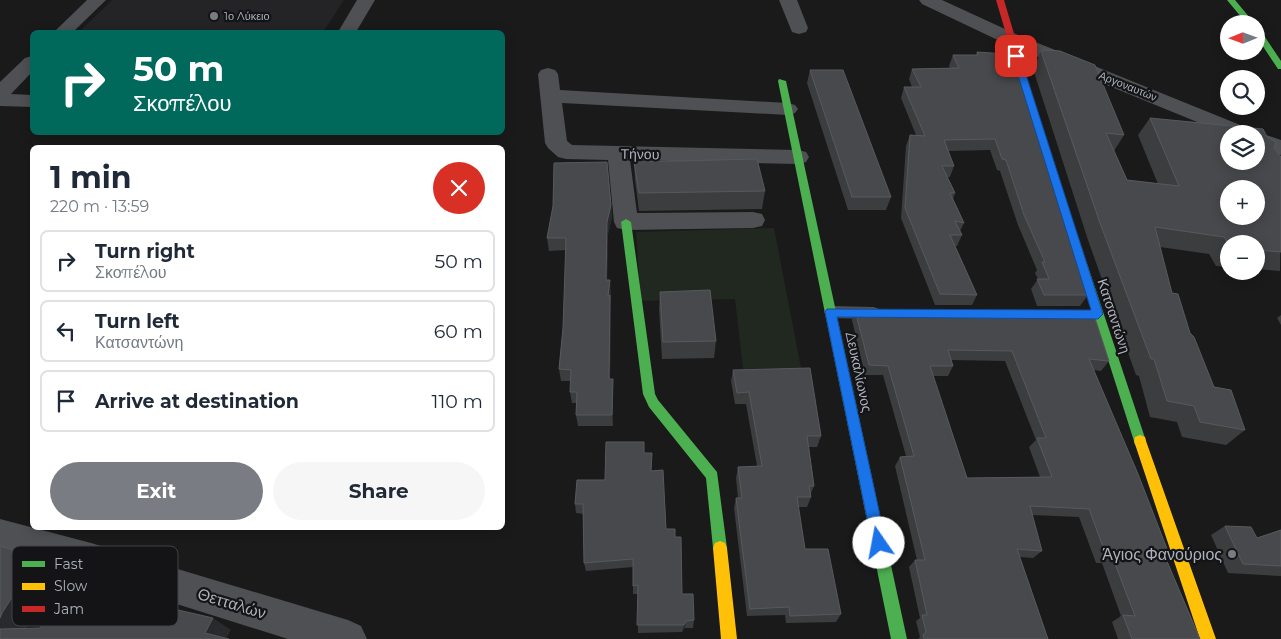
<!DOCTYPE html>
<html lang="en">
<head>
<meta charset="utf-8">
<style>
  :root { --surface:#fff; --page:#f6f6f7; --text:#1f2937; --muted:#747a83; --line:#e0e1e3; --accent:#797d83 }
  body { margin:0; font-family:Montserrat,sans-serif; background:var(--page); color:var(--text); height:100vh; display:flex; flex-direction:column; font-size:19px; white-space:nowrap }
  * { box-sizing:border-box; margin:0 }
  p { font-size:16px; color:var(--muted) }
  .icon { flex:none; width:28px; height:28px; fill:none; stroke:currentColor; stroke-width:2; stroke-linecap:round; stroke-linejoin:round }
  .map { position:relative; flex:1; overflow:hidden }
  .side { position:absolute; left:30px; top:145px; width:475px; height:385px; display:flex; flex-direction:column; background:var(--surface); border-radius:8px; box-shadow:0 2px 12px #0003 }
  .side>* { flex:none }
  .guide { position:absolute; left:30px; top:30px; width:475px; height:105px; border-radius:8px; box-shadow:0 2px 12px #0003; background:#00695c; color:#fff; overflow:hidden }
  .needle { width:32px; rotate:269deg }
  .buttons { position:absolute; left:1220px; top:15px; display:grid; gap:10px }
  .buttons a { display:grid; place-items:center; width:45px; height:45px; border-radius:50%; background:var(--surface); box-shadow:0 2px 12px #0003; font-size:25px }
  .pin { position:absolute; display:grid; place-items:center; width:42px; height:42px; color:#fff; margin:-21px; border-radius:10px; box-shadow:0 2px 8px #0006 }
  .me { position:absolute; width:55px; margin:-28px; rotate:348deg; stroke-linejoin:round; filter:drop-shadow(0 0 4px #0008) }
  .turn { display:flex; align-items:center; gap:18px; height:105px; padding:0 20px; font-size:22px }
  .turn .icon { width:65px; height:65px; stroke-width:2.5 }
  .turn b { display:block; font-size:35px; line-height:42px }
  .round { display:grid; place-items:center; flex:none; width:52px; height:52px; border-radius:26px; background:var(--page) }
  .summary { display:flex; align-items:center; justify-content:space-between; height:85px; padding:0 20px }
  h1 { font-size:30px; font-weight:700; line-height:38px }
  .action { display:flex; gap:10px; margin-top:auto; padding:10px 20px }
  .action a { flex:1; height:58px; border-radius:30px; background:var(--accent); color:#fff; font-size:20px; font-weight:700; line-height:58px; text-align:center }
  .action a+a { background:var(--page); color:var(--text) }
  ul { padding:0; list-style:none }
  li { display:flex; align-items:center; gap:15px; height:62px; margin:0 10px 8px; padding:0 10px; border:2px solid var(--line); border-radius:8px }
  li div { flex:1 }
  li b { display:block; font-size:19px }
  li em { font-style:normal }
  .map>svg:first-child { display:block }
  .built { fill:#242427 }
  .green { fill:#202820 }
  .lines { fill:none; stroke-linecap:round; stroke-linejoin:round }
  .lane { fill:#4e5054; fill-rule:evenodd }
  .street { fill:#4e5054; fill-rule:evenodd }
  .fast { fill:#4caf50; fill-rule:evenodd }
  .slow { fill:#ffc107; fill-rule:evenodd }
  .jam { fill:#c62828; fill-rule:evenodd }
  .wall { fill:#3b3d3e; fill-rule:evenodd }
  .shaded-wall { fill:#292a2b }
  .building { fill:#48494c; stroke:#575a5d; fill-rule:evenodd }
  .route { fill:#1a73e8; stroke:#114b97 }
  .poi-dot { fill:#797d83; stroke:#141417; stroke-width:2 }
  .labels { text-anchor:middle; stroke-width:4.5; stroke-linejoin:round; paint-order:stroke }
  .far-poi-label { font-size:11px; fill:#acb2bb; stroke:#141417; text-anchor:start }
  .far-street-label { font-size:11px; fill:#acb2bb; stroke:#141417 }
  .street-label { font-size:14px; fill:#acb2bb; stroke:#141417 }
  .near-poi-label { font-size:16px; fill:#acb2bb; stroke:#141417; text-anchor:end }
  .near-street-label { font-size:16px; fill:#acb2bb; stroke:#141417 }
  .key { fill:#141417; stroke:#424348; stroke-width:1 }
  .key-label { font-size:14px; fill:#acb2bb }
</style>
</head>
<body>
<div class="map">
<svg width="1281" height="639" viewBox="0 0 1281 639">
  <rect width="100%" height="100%" fill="#1a1a1b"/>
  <path class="built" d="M112,0H344L323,32H79Z"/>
  <path class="green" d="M774,228L801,368L743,369L735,299L641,301L636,232Z"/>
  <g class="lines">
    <path class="lane" d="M831,306L874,307L879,309L881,313L879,317L874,319L831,318L826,316L824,312L826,308Z"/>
    <path class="street" d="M87,0H106L73,32H54Z
      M357,0H375L356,32H338Z
      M779,0H797L808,28L806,32L799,34L792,32Z
      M919,0H942L1018,35L1255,131L1281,140V155L1256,146V134L1229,135L1004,43L922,4Z
      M32,56V72L11,94L32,95V107L0,106V82L25,58Z
      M548,68L555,70L558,74L560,90L788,103L795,105L798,109L795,113L788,115L562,103L567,141L572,145L798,150L806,152L809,157L806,162L798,164L630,160L637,213L753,212L762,214L765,220L762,226L753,228L626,230L617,228L614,222L608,160L566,159L558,157L548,148L545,143L538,74L541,70Z
      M0,519L91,543L348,620L361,626L367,639H288L91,577L0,551Z"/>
    <path class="fast" d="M1227,0H1235L1255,24H1247Z
      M1256,28H1259L1281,61V69H1278L1256,36Z
      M779,79L786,81L907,639H891L778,81Z
      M1040,131L1044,134L1146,441L1145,445L1140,447L1135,445L1134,441L1036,134Z
      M626,219L631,222L655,394L658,400L717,472L727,548L725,553L720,555L715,553L713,548L706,478L649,407L643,394L621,222Z"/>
    <path class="slow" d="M1140,435L1145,437L1146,441L1216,639H1200L1134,441L1135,437Z
      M720,541L725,543L727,548L737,639H721L713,548L715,543Z"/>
    <path class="jam" d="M996,0H1004L1044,134L1043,136L1040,137L1036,134Z"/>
  </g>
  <path class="wall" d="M1041,51L1124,135L1114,151L1127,180L1158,184L1138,135L1150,118L1274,148L1281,157L1280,271L1256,269V244H1229V267L1216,266L1209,254L1160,247L1172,293L1214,387L1245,430L1226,445L1182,437L1177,422L1150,417L1139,376L1136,375L1088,240L1033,69Z
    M977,52L1088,295L1080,306H1037L1031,289L1038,279L1035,273L1037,270L1018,225L1000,171L997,170L990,150L948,151L954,166L950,177H947L955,193L953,199L964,223L960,231L962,235L957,246H955L977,295L972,305H935L901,218L906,146L910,135H916L901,98L904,87H912L909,79L912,69L950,68L949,66L953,55H976Z
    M810,70L891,197L886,210H848L807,83Z
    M634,162L765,191L762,209L639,211L635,180Z
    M611,205L612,217L608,234L607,280L611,292L610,379L613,390V426H578L576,415L577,403H572L570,392L571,381H561L559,369L563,328L566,250L549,251L547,238Z
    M660,292L716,341L714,358L662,359L659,309Z
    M855,310L1109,361L1101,371L1094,370L1171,559L1167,561L1200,639H1118L1112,622L1121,616L1102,563H1096L1079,517L1032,515L1042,551L1033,558L1020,557L1048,639H918L920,637L916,621L920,618L909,567L915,560H917L895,466L900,457L906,456L883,375H865L852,320ZM951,360L1005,361L1036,440L1029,447L1040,477L967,478L933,376H948L953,366Z
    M1281,315V325L1277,318Z
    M733,370L821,436L817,447H809L814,486L811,493V497L807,507H798L805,549L841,614L836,622L786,623L785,615L747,616L734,508L736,498H738L736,478L738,467L757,466L746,404H735L731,381Z
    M644,453L651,471L666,529L675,537L682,594L694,620L693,628H685L682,632L638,633V594H633V567L586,571L584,563L583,514L576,513L575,504L605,480Z
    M1225,526L1257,538L1281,530V576L1228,573L1211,535Z"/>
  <path class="shaded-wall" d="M611,205L612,217L608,234L607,292L606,280L607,222Z
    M610,280L611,292L609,307L608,296Z
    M610,295L611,307L610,390L609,379Z
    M613,379V426L612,415Z
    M38,557L62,571L28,625L23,639L0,631V618L2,613Z
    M153,592L173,605L168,615L148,603Z
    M213,618L231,630L226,639L205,633Z
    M686,621L685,628L682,632L684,625Z"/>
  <path class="building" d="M1047,50L1060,51L1095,65L1124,135L1106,133L1127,180L1179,186L1150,118L1263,129L1267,137L1276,142L1274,148L1281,157V252L1256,250V244H1229L1224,237L1155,227L1172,293L1178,294L1190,333L1194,337L1214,387L1231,390L1245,430L1200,422L1194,406L1167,401L1154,359H1151L1100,223L1041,51ZM1229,134H1256V161H1229ZM1229,189H1256V216H1229Z
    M977,52L1007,54L1011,66L1016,65L1088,295H1044L1037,279H1049L1042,262H1045L1024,215L1006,160L1002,159L995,139L944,140L954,166H942L955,193H950L964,223L955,221L962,235H950L977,295L940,294L905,208L910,135L925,136L904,87H921L912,69L959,68L953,55H978Z
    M810,70H843L891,197H852Z
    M757,159L765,191L639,193L634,162Z
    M607,162L611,205L607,222L606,280H610L608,296L610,295L609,379H613L612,415H576L577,392H570L571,370L559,369L563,328L566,238H547L553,206L554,163Z
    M710,290L716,341L663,342L660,292Z
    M855,310L1093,312L1109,361L1089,359L1138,474L1171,559H1166L1200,639H1132L1123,615L1135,616L1112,556L1106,555L1089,509L1030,506L1042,551L1017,549L1048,639H924L923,635L926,632L922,615H927L915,560H925L900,457L914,456L888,366L869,365ZM948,350L1012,351L1046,438H1037L1052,477L967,478L930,366H953Z
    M810,368L821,436H807L814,486H809L811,497H797L805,549H828L841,614L790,616L789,607L750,609L736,498H742L738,467L762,466L749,392L737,393L733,370Z
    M606,442H644V453H652L651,471L663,470L666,529H675V537H681L682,594H693L694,620L686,621L684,625H637L638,585L633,586V559L584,563L583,504H575L577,480H605Z
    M1225,526L1251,527L1257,538L1281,530V566L1243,564Z
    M0,546L38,557L2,613L0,618Z
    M75,572L153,592L148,603L213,618L205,633L229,639H0V629L40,628Z"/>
  <path class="route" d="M1016,54L1020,56L1103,314L1098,319L837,317L886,543L884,548L879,550L874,548L872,543L825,312L827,309L1091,310L1012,56Z"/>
  <g class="poi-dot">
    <circle cx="214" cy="16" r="5"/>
    <circle cx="1232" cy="554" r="5"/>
  </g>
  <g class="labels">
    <g class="far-poi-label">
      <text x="224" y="20">1ο Λύκειο</text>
    </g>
    <g class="far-street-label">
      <text transform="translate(1128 86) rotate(22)" y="4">Αργοναυτών</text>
    </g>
    <g class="street-label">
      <text transform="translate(640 154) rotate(1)" y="5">Τήνου</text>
      <text transform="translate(1114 316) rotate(72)" y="5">Κατσαντώνη</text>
      <text transform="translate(859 372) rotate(78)" y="5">Δευκαλίωνος</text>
    </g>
    <g class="near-poi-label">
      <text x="1222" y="560">Άγιος Φανούριος</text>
    </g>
    <g class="near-street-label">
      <text transform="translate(232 603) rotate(17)" y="6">Θετταλών</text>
    </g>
  </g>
  <rect x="12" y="546" width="166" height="80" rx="8" class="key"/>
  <rect x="22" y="561" width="23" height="6" fill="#4caf50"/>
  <rect x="22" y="583" width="23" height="7" fill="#ffc107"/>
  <rect x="22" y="606" width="23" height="6" fill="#c62828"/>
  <g class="key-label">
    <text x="54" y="569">Fast</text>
    <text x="54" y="591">Slow</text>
    <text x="54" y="614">Jam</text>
  </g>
</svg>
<div class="buttons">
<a><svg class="needle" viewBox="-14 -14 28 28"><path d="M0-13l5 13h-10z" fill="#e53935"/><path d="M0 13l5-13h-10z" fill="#747a83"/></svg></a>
<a><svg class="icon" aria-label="search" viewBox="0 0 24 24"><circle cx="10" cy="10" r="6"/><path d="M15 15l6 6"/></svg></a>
<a><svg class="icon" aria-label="layers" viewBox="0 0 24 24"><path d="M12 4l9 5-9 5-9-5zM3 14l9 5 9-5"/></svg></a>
<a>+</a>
<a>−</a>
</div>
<div class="pin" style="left:1016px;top:56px;background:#d93025"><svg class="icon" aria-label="arrive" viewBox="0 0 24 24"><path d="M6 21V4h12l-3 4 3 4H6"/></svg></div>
<svg class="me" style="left:879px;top:543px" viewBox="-20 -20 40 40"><circle r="19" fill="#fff"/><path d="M0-13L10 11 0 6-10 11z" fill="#1a73e8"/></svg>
<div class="guide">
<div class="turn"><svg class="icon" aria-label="right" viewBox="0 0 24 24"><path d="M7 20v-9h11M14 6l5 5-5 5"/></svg><div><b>50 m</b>Σκοπέλου</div></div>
</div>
<section class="side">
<div class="summary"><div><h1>1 min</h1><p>220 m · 13:59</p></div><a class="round" style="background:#d93025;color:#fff"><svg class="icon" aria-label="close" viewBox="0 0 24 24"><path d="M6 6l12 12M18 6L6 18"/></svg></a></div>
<ul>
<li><svg class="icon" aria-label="right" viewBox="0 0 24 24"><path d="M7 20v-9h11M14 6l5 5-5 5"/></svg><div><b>Turn right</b><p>Σκοπέλου</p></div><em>50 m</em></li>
<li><svg class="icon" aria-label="left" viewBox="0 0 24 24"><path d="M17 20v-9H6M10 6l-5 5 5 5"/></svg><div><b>Turn left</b><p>Κατσαντώνη</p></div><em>60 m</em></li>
<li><svg class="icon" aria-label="arrive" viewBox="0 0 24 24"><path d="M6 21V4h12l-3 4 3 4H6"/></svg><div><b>Arrive at destination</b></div><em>110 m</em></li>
</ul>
<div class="action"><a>Exit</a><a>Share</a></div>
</section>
</div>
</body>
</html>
